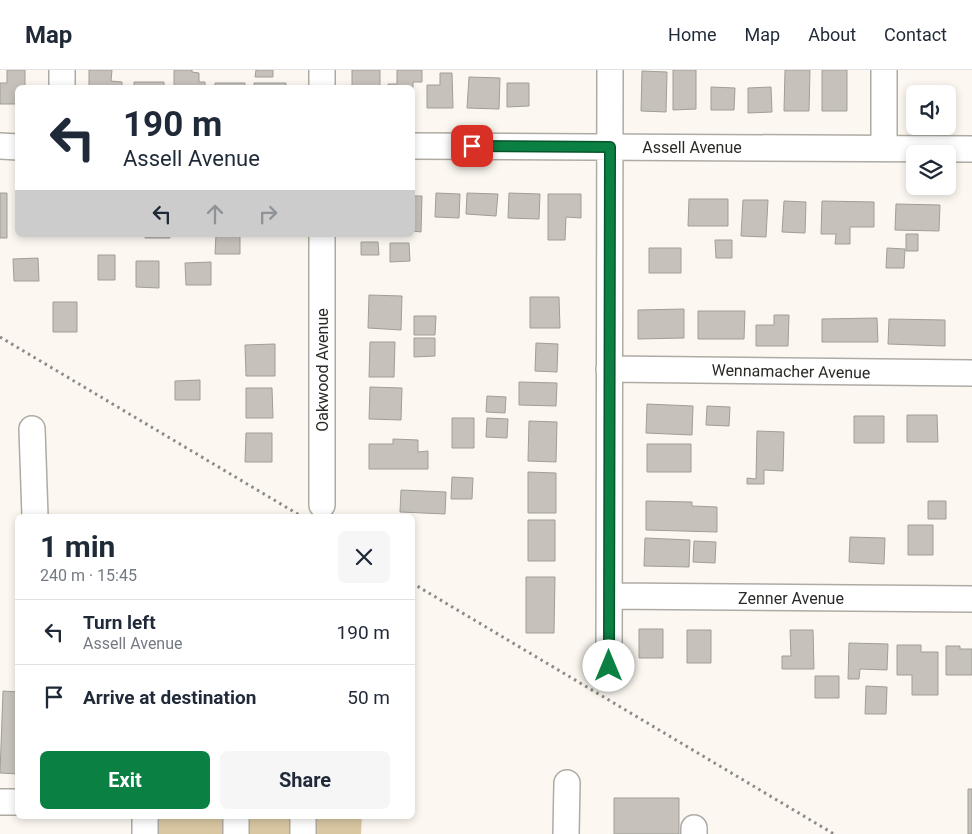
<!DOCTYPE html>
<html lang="en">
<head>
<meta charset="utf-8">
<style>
  :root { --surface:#fff; --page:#f6f6f7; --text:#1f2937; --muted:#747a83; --line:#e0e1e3; --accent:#0b8043 }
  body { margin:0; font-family:Roboto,sans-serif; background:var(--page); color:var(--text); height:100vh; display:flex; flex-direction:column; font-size:19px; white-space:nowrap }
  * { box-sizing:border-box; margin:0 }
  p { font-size:16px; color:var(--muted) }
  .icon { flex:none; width:28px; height:28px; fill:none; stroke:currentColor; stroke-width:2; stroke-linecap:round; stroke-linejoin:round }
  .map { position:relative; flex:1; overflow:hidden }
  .panel { position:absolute; left:15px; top:444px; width:400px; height:305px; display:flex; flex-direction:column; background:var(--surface); border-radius:8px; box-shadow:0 2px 8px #0003 }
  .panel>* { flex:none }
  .banner { position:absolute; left:15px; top:15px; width:400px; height:152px; border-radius:8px; box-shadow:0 2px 8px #0003; background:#fff; color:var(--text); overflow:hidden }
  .tools { position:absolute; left:906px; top:15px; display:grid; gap:10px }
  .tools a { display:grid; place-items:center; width:50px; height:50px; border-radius:8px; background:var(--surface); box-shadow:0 2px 8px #0003; font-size:25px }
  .pin { position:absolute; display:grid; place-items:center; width:42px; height:42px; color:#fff; margin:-21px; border-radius:10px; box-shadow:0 2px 8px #0006 }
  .me { position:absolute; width:55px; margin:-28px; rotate:0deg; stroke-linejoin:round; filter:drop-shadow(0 0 4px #0008) }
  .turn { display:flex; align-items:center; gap:18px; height:105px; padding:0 25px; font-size:22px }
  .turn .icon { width:65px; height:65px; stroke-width:2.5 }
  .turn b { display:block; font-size:35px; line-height:42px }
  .lanes { display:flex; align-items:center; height:48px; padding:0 25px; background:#0003; justify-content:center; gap:25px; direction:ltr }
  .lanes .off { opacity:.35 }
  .round { display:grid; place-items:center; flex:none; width:52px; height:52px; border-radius:8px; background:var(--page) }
  .overview { display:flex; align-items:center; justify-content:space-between; height:85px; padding:0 25px }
  h1 { font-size:30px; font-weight:700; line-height:38px }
  .button { display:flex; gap:10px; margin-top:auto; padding:10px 25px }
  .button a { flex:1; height:58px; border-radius:8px; background:var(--accent); color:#fff; font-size:20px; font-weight:700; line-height:58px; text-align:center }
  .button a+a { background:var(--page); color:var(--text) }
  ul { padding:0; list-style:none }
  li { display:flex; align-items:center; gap:15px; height:65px; padding:0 25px; border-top:1px solid var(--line) }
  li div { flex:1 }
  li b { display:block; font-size:19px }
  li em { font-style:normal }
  header { display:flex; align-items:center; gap:30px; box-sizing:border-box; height:70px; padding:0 25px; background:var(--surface); border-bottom:1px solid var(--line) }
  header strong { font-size:24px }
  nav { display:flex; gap:28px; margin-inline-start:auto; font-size:18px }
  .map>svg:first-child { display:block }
  .green { fill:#d9c7a2 }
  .building { fill:#c6c2bb; stroke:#a19e97 }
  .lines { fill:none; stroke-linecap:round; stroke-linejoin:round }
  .minor-casing { stroke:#afaba4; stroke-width:28 }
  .path { stroke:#8e8b86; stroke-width:3; stroke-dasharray:2.5 4; stroke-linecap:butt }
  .minor { stroke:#fff; stroke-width:25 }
  .route-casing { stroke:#07532c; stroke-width:12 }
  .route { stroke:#0b8043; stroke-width:9 }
  .labels { text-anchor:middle; stroke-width:4; stroke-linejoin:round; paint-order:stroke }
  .street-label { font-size:16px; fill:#2b2a27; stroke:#fff }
</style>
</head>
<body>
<header>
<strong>Map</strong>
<nav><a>Home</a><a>Map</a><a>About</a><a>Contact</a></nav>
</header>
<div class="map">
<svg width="972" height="764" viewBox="0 0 972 764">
  <rect width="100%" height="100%" fill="#fcf8f1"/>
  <path class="green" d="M138,746H362L361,764H137Z"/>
  <path class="building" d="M7,0H25V18H18V34H0V13H7Z
    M89,0H112L111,11L122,12V18H89Z
    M174,0H192V2L199,3V12H205V18H174Z
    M256,0H273V7H255Z
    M352,0H380V18H352Z
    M397,0H422V12H413V37L412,18H388V14H397Z
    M673,0H696V39L673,40Z
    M785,0H810L809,41H784Z
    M822,0H847V41H822Z
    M642,1L667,2L666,42L641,41Z
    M440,3H452L453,38H427V15H440Z
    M469,7L500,8L499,39L467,38Z
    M134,12H164V18H134Z
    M215,13H245V18H215Z
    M254,13H286V18H254Z
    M507,13H529V36L507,37Z
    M711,17L735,18L734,40H711Z
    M771,17L772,42L748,43V18Z
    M0,123H7V168H0Z
    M436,123L460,124L459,148L435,147Z
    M467,123L498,124L496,146L466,144Z
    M509,123L540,124L539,149L508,148Z
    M548,124H581V148L566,147L565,170H548Z
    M412,126H422L421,162L412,161Z
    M689,129H728V156H688Z
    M743,130H768L766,167L741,166Z
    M784,131L806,132L805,163L782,162Z
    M822,131L874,132V157H850V174H835L836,164H821Z
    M896,134L940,135L939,161L895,160Z
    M906,164H918V181H906Z
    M145,165H170V168H145Z
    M216,165H240V184H215Z
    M715,170H732V188H716Z
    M361,172H378L379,185H361Z
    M390,173H409L410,191L390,192Z
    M649,178H681V203H649Z
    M887,178L905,179L904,198H886Z
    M98,185H115V210H98Z
    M38,188L39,211H14L13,189Z
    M136,191H159V218L136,217Z
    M211,192V215H186L185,193Z
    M369,225L402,226L401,260L368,258Z
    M530,227H559L560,258H530Z
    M53,232H77V262H53Z
    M684,239V268L638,269V240Z
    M698,241H745L744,269H698Z
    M774,245H789L788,276H756V255H774Z
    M414,246H436L435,265H414Z
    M877,248L878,272H822V249Z
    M889,249L945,250V276L888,274Z
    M414,268H435V286L414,287Z
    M370,272H395L394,307H369Z
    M536,273L558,274L557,302L535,301Z
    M275,274V306H246L245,275Z
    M200,310V330H175V311Z
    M519,312L557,313L556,336L519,335Z
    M370,317L402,318L401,350L369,349Z
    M246,318H272L273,348H246Z
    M487,326L506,327L505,343L486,342Z
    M647,334L693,336L692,365L646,363Z
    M707,336L730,337L729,356L706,355Z
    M907,345H937L938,372H907Z
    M854,346H884V373H854Z
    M452,348H474V378H452Z
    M487,348L508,349L507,368L486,367Z
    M529,351L557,352L556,392L528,391Z
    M757,361L784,362L783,401L764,400V414H747V408L756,409Z
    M246,363H272V392H245Z
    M393,369L418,370V382L428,381V399H369V374H393Z
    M647,374H691V402H647Z
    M528,402L556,403V443H528Z
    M452,407L473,408L472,429H451Z
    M401,420L446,422L445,444L400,442Z
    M646,431L692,432V436L717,437V462L646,460Z
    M928,431H946V449H928Z
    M528,450H555V491H528Z
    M908,455H933V485H908Z
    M850,467L885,468L884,494L849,492Z
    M645,468L690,470L689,497L644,496Z
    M694,471L716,472L715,493L693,492Z
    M526,507H555L554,563H526Z
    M639,559H663V588H639Z
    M687,560H711V593H687Z
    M790,560H813L814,599H782V586H791Z
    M849,573L888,574L887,600L860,599L859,609H848Z
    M897,575H921V582H938V625H912V605H897Z
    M946,576H960V579H972V605H946Z
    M815,606H839V628H815Z
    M866,616L887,617L886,644H865Z
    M3,621L18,622V704L0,703Z
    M968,719H972V764H968Z
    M614,728H679V764H614Z"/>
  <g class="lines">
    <g class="minor-casing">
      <path id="minor" d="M884,0V78
        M62,18V0
        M322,18V0
        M0,76L18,77
        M412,76L972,79
        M609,299L972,303
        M32,359L35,446
        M322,435V165
        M609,526L972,529
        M609,596L610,0
        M0,732H18
        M694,758V764
        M145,764V746
        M236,764V746
        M303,764V746
        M566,764L567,713"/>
    </g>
    <path class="path" d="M0,267L301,446
      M412,513L834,764"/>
    <use href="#minor" class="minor"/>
  </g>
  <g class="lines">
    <g class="route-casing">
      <path id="route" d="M472,76L610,77L609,596"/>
    </g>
    <use href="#route" class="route"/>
  </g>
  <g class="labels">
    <g class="street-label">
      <text x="692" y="83">Assell Avenue</text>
      <text transform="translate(322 300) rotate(-90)" y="6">Oakwood Avenue</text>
      <text transform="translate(791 301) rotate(1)" y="6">Wennamacher Avenue</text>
      <text x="791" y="534">Zenner Avenue</text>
    </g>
  </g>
</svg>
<div class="tools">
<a><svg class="icon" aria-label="sound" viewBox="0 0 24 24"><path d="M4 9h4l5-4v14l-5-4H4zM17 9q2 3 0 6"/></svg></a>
<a><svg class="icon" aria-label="layers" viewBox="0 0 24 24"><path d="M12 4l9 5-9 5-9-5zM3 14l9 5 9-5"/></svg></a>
</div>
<div class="pin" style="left:472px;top:76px;background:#d93025"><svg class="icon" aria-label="arrive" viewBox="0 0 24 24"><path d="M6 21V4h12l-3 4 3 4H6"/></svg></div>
<svg class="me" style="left:609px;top:596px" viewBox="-20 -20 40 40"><circle r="19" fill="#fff"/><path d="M0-13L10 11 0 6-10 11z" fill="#0b8043"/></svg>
<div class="banner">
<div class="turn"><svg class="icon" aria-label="left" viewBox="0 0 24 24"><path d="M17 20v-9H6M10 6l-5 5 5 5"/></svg><div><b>190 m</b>Assell Avenue</div></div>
<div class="lanes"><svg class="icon" aria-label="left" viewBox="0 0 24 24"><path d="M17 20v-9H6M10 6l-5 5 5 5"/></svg><svg class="icon off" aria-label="ahead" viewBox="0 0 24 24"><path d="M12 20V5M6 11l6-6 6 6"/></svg><svg class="icon off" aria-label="right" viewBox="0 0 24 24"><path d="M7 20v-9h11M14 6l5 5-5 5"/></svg></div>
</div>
<section class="panel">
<div class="overview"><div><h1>1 min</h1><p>240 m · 15:45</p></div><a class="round"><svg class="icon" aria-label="close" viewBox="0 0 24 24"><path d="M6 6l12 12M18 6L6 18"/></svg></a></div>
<ul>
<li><svg class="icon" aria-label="left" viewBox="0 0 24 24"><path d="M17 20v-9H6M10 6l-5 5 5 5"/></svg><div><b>Turn left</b><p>Assell Avenue</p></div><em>190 m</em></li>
<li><svg class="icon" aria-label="arrive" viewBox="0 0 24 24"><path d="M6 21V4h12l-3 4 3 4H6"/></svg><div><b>Arrive at destination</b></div><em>50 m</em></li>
</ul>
<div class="button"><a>Exit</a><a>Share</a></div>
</section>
</div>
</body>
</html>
